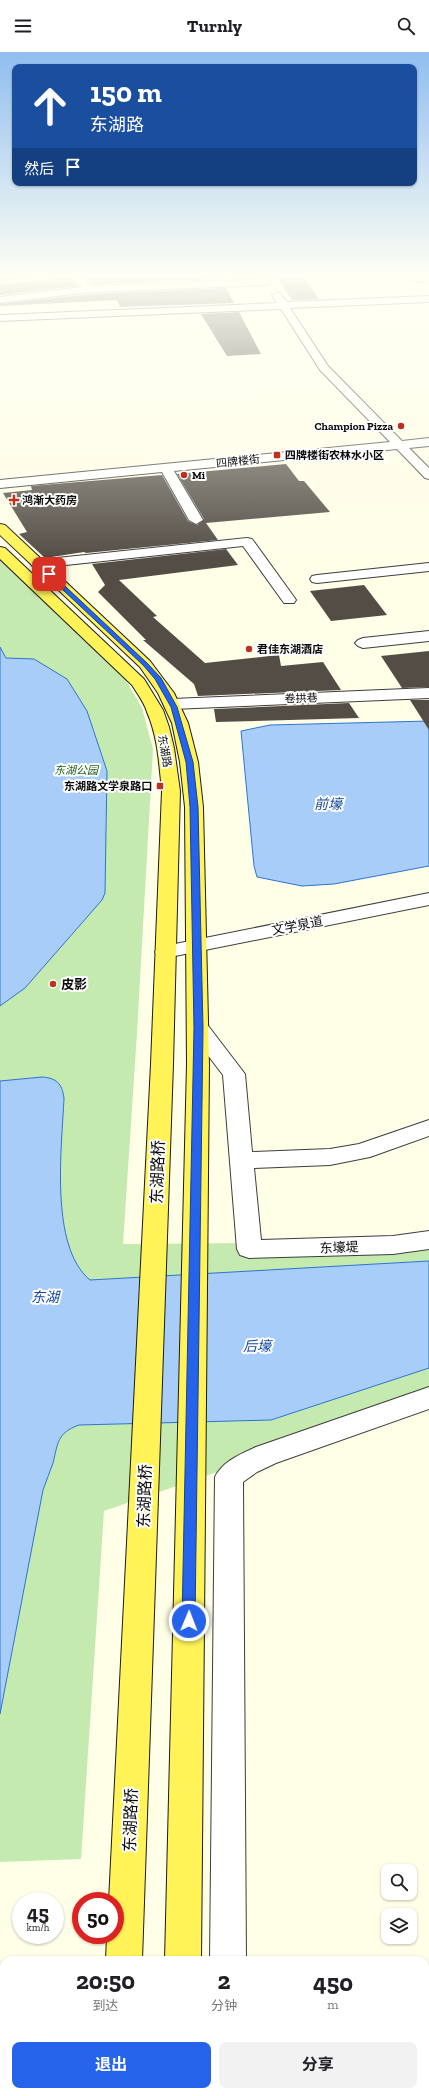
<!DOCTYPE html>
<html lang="zh">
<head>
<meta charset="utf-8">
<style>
  :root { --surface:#fff; --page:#f2f2f2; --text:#202124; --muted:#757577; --accent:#2563eb }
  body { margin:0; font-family:"Zilla Slab","Noto Sans SC",serif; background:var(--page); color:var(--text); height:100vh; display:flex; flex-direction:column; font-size:15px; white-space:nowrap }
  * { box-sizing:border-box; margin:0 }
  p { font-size:13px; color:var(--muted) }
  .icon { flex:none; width:22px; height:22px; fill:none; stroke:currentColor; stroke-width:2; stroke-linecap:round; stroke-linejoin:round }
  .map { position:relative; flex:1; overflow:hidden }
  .panel { position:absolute; left:0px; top:1904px; width:429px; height:140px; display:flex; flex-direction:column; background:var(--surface); border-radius:12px 12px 0 0; box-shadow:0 1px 3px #0004 }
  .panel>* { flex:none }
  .hud { position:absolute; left:12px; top:12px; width:405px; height:122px; border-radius:8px; box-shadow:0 1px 3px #0004; background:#1a4fa0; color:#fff; overflow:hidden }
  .fabs { position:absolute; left:381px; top:1812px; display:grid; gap:8px }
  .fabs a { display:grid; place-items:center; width:36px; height:36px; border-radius:8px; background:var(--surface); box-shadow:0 1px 3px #0004; font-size:20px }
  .speed { position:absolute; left:12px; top:1840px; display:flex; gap:8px; font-size:20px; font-weight:700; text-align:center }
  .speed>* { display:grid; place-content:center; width:52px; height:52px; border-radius:50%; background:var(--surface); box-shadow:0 1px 3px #0004; line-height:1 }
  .speed small { font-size:10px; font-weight:400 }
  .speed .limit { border:6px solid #d22; background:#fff; color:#111 }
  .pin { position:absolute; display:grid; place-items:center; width:34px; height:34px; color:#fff; margin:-17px; border-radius:8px; box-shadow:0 2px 6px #0006 }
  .me { position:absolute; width:44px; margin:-22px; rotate:1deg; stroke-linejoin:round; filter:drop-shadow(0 0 3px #0008) }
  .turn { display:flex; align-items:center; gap:14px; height:84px; padding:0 12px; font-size:18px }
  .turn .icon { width:52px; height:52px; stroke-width:2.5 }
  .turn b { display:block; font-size:28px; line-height:34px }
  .then { display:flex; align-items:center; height:38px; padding:0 12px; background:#0003; gap:8px; font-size:15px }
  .eta { display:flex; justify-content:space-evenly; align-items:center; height:68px; text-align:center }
  .eta b { font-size:24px; font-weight:700; line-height:28px }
  .button { display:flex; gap:8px; margin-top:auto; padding:8px 12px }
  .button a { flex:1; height:46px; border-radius:8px; background:var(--accent); color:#fff; font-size:16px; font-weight:700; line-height:46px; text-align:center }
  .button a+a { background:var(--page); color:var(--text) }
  header { display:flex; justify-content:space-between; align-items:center; height:52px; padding:0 12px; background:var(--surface); font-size:18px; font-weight:700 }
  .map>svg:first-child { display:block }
  .green { fill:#c4eab0 }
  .water { fill:#a9cdf9; stroke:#2d74d3 }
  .building { fill:#534d46 }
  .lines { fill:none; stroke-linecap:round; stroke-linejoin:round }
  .minor-casing { stroke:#3d3d3d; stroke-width:2 }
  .major-casing { stroke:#1b1b1b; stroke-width:2 }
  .minor { fill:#fff; fill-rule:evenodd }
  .major { fill:#fff357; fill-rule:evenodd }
  .route { fill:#2563eb; stroke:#184099 }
  .poi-dot { fill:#bf311d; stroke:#fff; stroke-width:1.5 }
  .labels { text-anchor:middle; stroke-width:4; stroke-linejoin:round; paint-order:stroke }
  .far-poi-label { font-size:11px; font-weight:bold; fill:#0a0a0a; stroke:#fff; text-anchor:start }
  .far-street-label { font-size:11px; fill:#0a0a0a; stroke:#fff }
  .far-park-label { font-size:11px; font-style:italic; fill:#1c6319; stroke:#fff }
  .street-label { font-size:13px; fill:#0a0a0a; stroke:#fff }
  .poi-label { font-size:13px; font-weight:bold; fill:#0a0a0a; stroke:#fff; text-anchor:start }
  .water-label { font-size:14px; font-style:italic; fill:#10489f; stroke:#fff }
  .near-street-label { font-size:16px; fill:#0a0a0a; stroke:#fff }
</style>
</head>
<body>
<header><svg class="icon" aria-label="menu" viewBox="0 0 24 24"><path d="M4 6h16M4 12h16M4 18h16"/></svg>Turnly<svg class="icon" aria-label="search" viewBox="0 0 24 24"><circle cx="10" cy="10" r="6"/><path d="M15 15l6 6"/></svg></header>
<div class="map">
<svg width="429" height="2044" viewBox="0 0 429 2044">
  <rect width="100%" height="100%" fill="#fffee7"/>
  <path class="green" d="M0,509L93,593L124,625L142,656L153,697L137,981L123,1192L406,1190L429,1186V1347L104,1459L81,1807L0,1810Z"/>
  <path class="water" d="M0,595L6,606L34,607L67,627L87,659L107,719L105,841L102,848L25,936L0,954Z
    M429,669V814L334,832L302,834L257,825L254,814L241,679L270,673Z
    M42,1025C56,1026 62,1031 64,1046C62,1094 49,1194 90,1228L429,1209V1316L271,1368L79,1373C57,1381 58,1391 53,1411C50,1420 46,1429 43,1438L0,1662V1029Z"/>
  <path class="building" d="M108,221H218L221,227L92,232L81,224Z
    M274,221H300L319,247L292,248Z
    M68,225L78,234L0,243V233Z
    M226,236L234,251L120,255L117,248L0,254V252L90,242Z
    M239,260L261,302L227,304L201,262Z
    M286,412L299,429H304L330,460L206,471L218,488L86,501L84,500L45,506L19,482L27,480L3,441L32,438L31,434L162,423L188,469L197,473L204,467L177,422Z
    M226,497L238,513L119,528L157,564L153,565L205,611L279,603L281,614L323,610L341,638L198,644L194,632L143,588H146L98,540L105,533L92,512Z
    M364,533L387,563L331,569L310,539Z
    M429,599V635L402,636L381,604Z
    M410,648H429V678Z
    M349,651L359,666L216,670L214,657Z"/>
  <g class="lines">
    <g class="minor-casing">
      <path id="minor" d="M65,221H75L92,234L267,227L272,230L267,233L90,240L0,251V245L82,235Z
        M429,223V229L414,230L409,227L414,224Z
        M277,240L280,241L287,250L429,244V250L290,256L328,314L402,389L429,386V394L409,396L429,416V427L425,426L397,397L174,419L203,468L196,472L189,468L162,420L0,436V428L390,390L320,318L281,257L0,269V263L277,251L272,243Z
        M247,486L252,487L294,545L296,548L294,551H284L243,494L38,516L33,515L31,512L33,509L38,508Z
        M429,511V519L317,531L312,530L310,527L312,524L317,523Z
        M429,579V589L363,596L358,594L355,591L358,588L363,586Z
        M429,636V646L172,657L166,655L164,652L166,649L172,647Z
        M429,841V853L165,906L158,904L155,900L158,896L165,894Z
        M198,969L206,971L245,1022L252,1100L330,1097L359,1092L429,1068V1084L370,1105L330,1113L254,1116L261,1188L393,1184L429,1179V1197L393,1202L249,1206L240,1203L237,1197L223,1023L187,976L190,971Z
        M429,1335V1357L276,1411L257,1420L243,1430L246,1908H210L215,1425C223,1409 241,1402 256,1395Z
        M0,1970H4V2008H0Z"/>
    </g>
    <g class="major-casing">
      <path id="major" d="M13,221H40L35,224L0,228V222Z
        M0,472L5,473L150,609L174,641L188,671L198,710L203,755L209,1012L201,1908H165L187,1012L185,755L180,710L172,671L158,641L140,615L0,483Z
        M0,495L5,496L144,627L163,658L169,675L174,696L180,739L173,1012L142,1908H106L107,1883H115V1849H109L151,1012L162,739C159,712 158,685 147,660C144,650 137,641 132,633L0,507Z
        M100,2040H138V2044H100Z
        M161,2040H199V2044H161Z"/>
    </g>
    <use href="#minor" class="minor"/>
    <use href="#major" class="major"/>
  </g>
  <linearGradient id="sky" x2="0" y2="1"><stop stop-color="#8fbeef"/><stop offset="0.44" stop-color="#fffff4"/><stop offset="1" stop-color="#fffff4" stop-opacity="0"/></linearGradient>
  <rect width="429" height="507" fill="url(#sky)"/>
  <path class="route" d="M47,521H51L147,611L161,626L177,655L193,710L198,755L203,976L195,1569L193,1573L189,1575L184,1573L182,1569L194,976L190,755L186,710L171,655L155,627L143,613L47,523Z"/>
  <g class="poi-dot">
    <circle cx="401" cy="374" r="4"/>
    <rect x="273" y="399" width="8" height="8" rx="2"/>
    <circle cx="184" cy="423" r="4"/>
    <path d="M12 442h4v4h4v4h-4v4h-4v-4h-4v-4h4z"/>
    <circle cx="249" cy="597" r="4"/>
    <rect x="156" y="730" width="8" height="8" rx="2"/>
    <circle cx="53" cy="932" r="4"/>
  </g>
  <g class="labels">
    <g class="far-poi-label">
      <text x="393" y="378" text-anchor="end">Champion Pizza</text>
      <text x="285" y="407">四牌楼街农林水小区</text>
      <text x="192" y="427">Mi</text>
      <text x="22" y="452">鸿渐大药房</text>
      <text x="257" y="601">君佳东湖酒店</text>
      <text x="152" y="738" text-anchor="end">东湖路文学泉路口</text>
    </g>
    <g class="far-street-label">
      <text transform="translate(238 409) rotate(-6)" y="4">四牌楼街</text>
      <text transform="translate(301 646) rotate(-2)" y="4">卷拱巷</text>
      <text transform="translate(165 699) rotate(80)" y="4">东湖路</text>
    </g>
    <g class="far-park-label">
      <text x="76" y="722">东湖公园</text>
    </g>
    <g class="street-label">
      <text transform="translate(297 873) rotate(-11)" y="5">文学泉道</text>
      <text transform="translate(339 1195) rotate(-2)" y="5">东壕堤</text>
    </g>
    <g class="poi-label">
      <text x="61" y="937">皮影</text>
    </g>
    <g class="water-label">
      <text x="328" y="757">前壕</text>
      <text x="45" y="1250">东湖</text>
      <text x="257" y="1299">后壕</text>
    </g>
    <g class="near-street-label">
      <text transform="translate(157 1120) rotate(-88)" y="6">东湖路桥</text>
      <text transform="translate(144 1444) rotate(-88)" y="6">东湖路桥</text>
      <text transform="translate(130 1768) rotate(-88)" y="6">东湖路桥</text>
    </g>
  </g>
</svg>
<div class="fabs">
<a><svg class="icon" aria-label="search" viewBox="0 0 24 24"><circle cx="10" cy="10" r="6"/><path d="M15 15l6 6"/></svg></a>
<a><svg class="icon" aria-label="layers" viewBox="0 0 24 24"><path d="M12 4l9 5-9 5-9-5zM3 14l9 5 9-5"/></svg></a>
</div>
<div class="speed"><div>45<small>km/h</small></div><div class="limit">50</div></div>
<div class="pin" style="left:49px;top:522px;background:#d93025"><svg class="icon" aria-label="arrive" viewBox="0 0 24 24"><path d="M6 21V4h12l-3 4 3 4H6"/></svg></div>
<svg class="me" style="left:189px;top:1569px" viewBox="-20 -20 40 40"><circle r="17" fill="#2563eb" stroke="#fff" stroke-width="3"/><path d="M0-11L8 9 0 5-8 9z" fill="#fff"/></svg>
<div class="hud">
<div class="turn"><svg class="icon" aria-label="ahead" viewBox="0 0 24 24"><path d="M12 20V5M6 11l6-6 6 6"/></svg><div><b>150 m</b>东湖路</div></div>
<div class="then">然后<svg class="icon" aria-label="arrive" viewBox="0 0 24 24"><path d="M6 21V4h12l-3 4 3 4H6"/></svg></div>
</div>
<section class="panel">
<div class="eta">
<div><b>20:50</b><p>到达</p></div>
<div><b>2</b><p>分钟</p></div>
<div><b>450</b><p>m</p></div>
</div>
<div class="button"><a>退出</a><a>分享</a></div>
</section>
</div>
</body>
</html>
